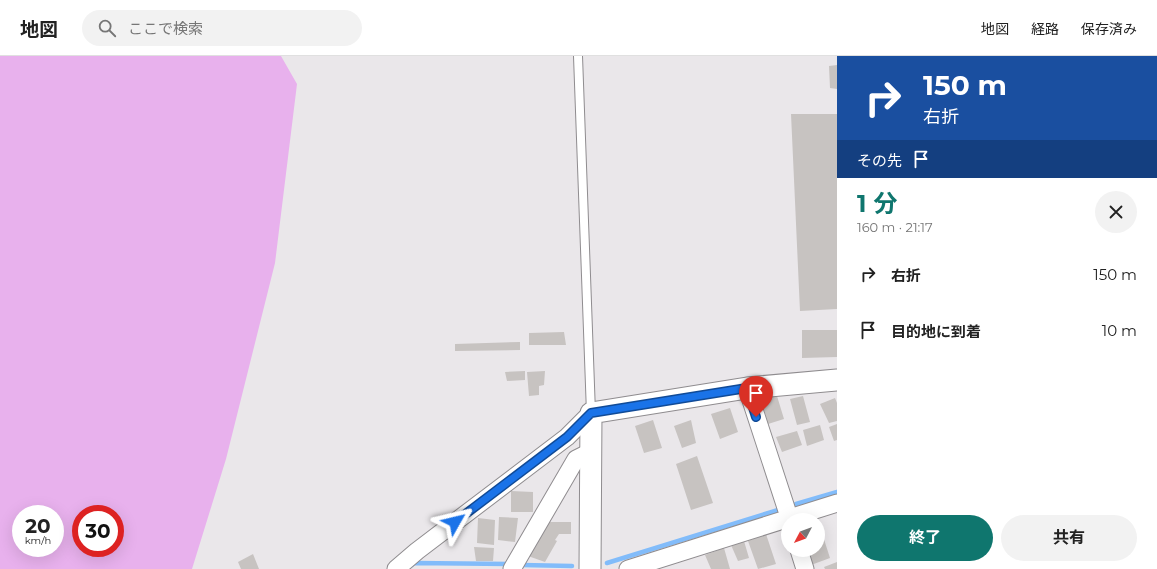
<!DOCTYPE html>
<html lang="ja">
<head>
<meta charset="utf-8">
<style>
  :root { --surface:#fff; --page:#f2f2f2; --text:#222; --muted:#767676; --line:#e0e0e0; --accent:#0f766e }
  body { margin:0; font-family:Montserrat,"Noto Sans JP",sans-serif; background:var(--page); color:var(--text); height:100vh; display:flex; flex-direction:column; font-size:15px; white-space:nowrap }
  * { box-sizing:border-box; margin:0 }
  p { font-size:13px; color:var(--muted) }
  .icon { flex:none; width:22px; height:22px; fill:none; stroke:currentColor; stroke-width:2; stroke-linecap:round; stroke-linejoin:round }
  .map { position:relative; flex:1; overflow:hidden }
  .sheet { display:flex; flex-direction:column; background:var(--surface); width:320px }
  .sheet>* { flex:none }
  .banner { background:#1a4fa0; color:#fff; overflow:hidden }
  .needle { width:26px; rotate:229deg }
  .buttons { position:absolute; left:781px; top:457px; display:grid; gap:8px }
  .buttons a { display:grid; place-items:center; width:44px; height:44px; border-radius:50%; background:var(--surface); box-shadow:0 4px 16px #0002; font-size:20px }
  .speed { position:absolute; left:12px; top:449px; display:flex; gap:8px; font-size:20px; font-weight:700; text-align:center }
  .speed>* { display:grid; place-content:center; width:52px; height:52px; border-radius:50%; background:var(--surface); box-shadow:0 4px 16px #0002; line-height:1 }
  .speed small { font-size:10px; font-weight:400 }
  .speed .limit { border:6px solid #d22; background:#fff; color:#111 }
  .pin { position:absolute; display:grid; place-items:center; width:34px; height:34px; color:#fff; margin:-41px -17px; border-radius:50% 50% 50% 0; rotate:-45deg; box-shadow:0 0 4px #0007 }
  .pin .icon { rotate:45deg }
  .me { position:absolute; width:44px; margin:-22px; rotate:53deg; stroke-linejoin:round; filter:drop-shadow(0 0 3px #0008) }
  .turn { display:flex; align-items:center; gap:14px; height:84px; padding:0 20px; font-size:18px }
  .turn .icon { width:52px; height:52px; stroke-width:2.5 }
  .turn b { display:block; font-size:28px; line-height:34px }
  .then { display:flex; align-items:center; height:38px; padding:0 20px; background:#0003; gap:8px; font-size:15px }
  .round { display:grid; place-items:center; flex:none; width:42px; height:42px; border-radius:21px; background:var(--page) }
  .overview { display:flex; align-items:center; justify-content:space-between; height:68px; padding:0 20px }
  h1 { font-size:24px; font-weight:700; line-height:30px; color:var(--accent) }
  .action { display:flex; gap:8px; margin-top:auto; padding:8px 20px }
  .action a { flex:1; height:46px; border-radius:24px; background:var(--accent); color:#fff; font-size:16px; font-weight:700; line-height:46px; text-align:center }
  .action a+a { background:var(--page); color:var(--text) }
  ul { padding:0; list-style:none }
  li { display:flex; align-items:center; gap:12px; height:56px; padding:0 20px }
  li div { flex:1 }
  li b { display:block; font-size:15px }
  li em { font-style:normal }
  header { display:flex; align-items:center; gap:24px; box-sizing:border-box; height:56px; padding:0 20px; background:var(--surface); border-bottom:1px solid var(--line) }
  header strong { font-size:19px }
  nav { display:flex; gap:22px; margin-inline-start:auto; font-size:14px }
  .search { width:280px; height:36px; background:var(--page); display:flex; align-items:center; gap:10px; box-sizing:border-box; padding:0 14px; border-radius:22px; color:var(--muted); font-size:15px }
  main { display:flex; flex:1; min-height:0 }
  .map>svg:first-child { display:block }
  .green { fill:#e8b1ed; fill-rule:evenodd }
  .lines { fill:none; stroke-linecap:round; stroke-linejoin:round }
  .stream { stroke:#82bcfa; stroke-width:4.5 }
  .building { fill:#c7c3c1 }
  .service-casing { stroke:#8f8c8f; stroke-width:10 }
  .minor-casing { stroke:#8f8c8f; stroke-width:19 }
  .tertiary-casing { stroke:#8f8c8f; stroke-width:23 }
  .service { stroke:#fff; stroke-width:8 }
  .minor { stroke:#fff; stroke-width:17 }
  .tertiary { stroke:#fff; stroke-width:21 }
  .route-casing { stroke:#114b97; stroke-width:10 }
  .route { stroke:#1a73e8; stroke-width:7 }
</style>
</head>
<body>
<header>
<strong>地図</strong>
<div class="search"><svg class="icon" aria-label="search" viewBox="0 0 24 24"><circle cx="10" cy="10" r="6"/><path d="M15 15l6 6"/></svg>ここで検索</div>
<nav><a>地図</a><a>経路</a><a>保存済み</a></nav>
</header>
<main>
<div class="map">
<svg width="837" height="513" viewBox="0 0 837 513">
  <rect width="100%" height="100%" fill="#eae7ea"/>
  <path class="green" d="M0,0H281L297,28L275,207L226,403L192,513H0ZM21,458H55V492H21ZM81,458H115V492H81Z"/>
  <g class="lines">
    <path class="stream" d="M796,448L837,436
      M607,507L778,454
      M412,509L414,507L509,508
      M522,509L572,510"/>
  </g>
  <path class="building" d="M837,9V33L830,32L829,10Z
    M791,58H837V253L800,255Z
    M802,274H837V301L802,302Z
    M564,276L566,289H529V277Z
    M520,286V294L455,295V288Z
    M525,315V324L507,325L505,316Z
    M545,315L544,329L539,330V339L529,340L527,316Z
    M777,340L784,363L768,368L761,343Z
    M803,340L810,366L797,369L790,343Z
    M835,342L837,347V365L829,367L820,348Z
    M730,352L738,376L720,383L711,358Z
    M653,364L662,392L644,397L635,370Z
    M691,364L696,387L682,392L674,370Z
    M837,368V384L834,385L829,371Z
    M820,369L824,384L807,390L803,374Z
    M797,375L802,389L782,396L776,381Z
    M697,400L713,447L691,454L676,408Z
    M511,435L533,436V456H511Z
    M499,461L518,462L515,486L498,484Z
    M478,462L495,464L494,489L477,487Z
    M548,466H571V478H559L555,484L557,485L545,506L528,500Z
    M821,474L830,502L811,509L806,494H818V475Z
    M766,478L776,508L758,513L748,485Z
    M744,485L749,502L738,505L731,489Z
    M474,491L494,492L493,505H476Z
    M724,492L730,513H711L705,499Z
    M253,498L259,513H241L238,506Z
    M837,506V513H825L824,511Z"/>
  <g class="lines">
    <g class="service-casing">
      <path id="service" d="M578,0L591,357"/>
    </g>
    <g class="minor-casing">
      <path id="minor" d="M747,332L790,464
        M799,494L805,513
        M396,513L417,495L567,381L591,357
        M512,513L576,403L590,396
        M628,513L837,447"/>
    </g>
    <g class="tertiary-casing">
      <path id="tertiary" d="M590,513L591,357L747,332L837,324"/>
    </g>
    <use href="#service" class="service"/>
    <use href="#minor" class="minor"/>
    <use href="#tertiary" class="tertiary"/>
  </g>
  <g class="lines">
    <g class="route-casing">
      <path id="route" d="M455,466L567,381L591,357L747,332L756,361"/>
    </g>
    <use href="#route" class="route"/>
  </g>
</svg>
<div class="buttons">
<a><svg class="needle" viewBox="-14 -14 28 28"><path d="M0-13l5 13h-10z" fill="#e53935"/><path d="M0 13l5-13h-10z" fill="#767676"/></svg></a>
</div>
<div class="speed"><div>20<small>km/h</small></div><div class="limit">30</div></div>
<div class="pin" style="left:756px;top:361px;background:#d93025"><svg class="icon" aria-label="arrive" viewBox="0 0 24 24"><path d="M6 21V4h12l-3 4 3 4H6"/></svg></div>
<svg class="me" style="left:455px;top:466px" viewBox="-20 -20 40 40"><path d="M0-17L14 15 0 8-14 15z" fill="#1a73e8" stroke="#fff" stroke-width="4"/></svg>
</div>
<section class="sheet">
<div class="banner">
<div class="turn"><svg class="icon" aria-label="right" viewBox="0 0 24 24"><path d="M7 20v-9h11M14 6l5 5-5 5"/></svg><div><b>150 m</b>右折</div></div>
<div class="then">その先<svg class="icon" aria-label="arrive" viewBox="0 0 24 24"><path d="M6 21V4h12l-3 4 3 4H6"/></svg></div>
</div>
<div class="overview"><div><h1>1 分</h1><p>160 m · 21:17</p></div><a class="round"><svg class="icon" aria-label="close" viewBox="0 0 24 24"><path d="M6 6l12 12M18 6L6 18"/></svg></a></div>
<ul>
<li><svg class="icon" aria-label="right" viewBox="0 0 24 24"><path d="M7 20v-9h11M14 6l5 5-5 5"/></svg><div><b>右折</b></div><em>150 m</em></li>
<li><svg class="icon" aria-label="arrive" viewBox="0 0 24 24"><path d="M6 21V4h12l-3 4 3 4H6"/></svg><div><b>目的地に到着</b></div><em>10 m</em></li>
</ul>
<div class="action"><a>終了</a><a>共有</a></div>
</section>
</main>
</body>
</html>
